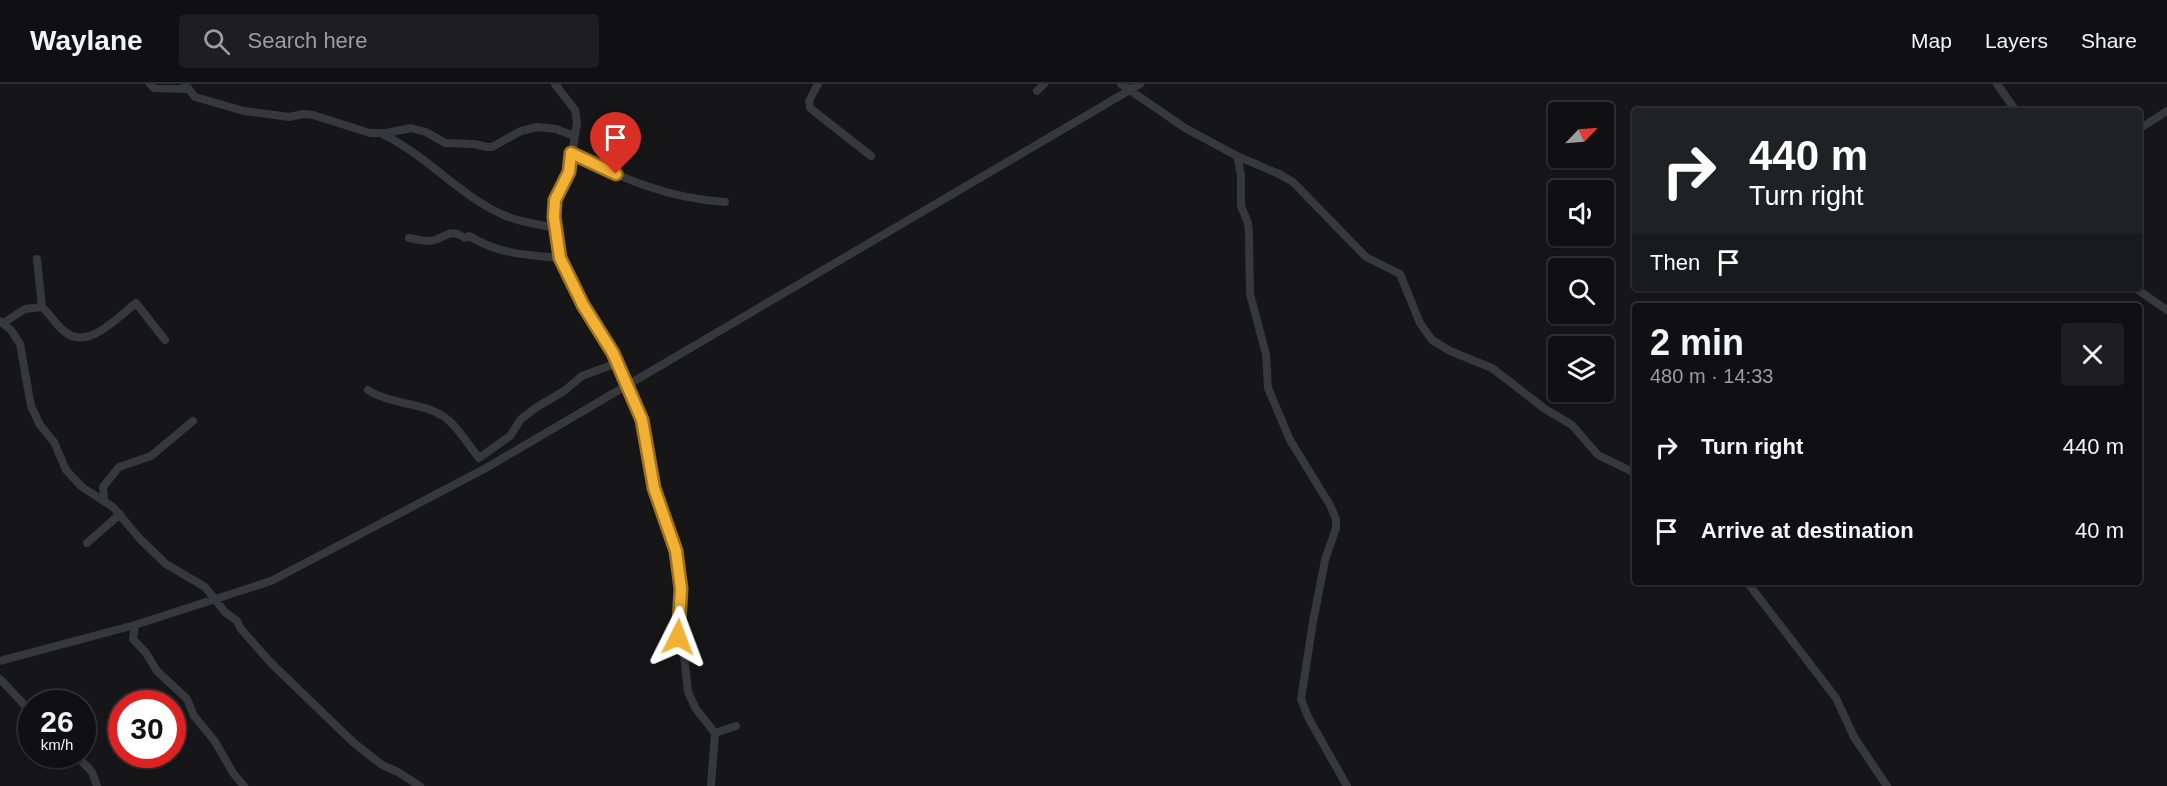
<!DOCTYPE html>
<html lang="en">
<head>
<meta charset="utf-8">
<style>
  :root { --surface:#101012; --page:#1e1e20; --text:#f1f3f6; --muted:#9c9d9f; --line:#303032 }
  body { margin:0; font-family:Arial,sans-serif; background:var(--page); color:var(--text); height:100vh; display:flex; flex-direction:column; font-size:22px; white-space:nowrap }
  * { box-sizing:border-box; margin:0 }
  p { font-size:20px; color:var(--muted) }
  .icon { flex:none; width:33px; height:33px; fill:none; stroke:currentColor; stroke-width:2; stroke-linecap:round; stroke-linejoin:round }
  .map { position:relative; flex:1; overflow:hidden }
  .details { position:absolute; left:1632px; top:219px; width:510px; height:282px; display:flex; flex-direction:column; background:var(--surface); border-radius:6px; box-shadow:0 2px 4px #0004,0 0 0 2px var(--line) }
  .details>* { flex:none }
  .top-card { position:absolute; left:1632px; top:24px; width:510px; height:183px; border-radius:6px; box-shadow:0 2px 4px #0004,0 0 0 2px var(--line); background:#202124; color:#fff; overflow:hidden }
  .needle { width:39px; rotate:65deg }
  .fabs { position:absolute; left:1548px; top:18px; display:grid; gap:12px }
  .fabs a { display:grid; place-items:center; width:66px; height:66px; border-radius:6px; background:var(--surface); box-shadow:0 2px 4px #0004,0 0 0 2px var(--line); font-size:30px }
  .speed { position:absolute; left:18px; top:606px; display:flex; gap:12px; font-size:30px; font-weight:700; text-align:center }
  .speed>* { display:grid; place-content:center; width:78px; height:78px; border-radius:50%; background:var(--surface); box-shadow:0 2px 4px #0004,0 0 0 2px var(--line); line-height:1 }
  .speed small { font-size:15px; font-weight:400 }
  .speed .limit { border:9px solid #d22; background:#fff; color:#111 }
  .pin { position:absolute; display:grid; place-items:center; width:51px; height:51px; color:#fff; margin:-62px -26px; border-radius:50% 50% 50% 0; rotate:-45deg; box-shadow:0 0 6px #0007 }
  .pin .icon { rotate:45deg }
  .me { position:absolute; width:66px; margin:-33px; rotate:3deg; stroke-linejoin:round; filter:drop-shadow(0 0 4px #0008) }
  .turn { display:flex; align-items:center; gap:21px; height:126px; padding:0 18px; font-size:27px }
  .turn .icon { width:78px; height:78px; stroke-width:2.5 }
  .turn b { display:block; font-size:42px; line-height:51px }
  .then { display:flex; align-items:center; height:57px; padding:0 18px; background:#0003; gap:12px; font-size:22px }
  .round { display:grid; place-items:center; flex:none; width:63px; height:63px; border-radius:6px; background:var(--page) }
  .head { display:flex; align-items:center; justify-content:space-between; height:102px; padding:0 18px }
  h1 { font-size:36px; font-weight:700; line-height:45px }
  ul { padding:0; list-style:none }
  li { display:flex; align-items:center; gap:18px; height:84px; padding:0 18px }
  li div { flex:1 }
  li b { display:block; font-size:22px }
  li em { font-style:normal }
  header { display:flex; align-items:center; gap:36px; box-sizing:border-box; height:84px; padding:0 30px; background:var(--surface); border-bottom:2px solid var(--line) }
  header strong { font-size:28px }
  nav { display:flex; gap:33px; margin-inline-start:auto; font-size:21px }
  .search { width:420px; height:54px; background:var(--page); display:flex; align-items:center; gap:15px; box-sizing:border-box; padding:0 21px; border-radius:6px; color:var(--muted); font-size:22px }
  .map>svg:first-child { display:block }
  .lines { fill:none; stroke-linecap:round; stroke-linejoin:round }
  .minor { stroke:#37383d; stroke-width:8 }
  .route-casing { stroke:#9d7322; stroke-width:15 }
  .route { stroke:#f2b134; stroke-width:10 }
</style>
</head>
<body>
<header>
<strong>Waylane</strong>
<div class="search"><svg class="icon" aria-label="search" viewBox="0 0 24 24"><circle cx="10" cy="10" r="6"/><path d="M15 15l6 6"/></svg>Search here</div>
<nav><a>Map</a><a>Layers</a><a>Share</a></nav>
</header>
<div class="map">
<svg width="2167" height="702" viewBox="0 0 2167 702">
  <rect width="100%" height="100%" fill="#161618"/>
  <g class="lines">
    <path class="minor" d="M150,0L154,4L188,5
      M185,0L195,13L244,27L289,33L303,30L313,31L370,49H386L411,44L426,48L445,59L474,60L487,63H492L521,47L537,43L556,45L574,52
      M555,0L575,26L577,39L569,88L555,116L554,133L560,174L583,221L613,269L642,336L654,404L676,467L681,505L678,553L684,571L688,608L696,625L715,649L736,642
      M818,0L809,17L810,24L871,72
      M1121,0L1185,44L1237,72L1241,91V122L1248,139L1249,151L1250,210L1266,270L1268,304L1290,356L1330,421L1336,435V444L1325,476L1313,538L1301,615L1308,633L1347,702
      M1997,0L2016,27
      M1037,7L1044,0
      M2139,45L2167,27
      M382,50C427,71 460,113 506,132C522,139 539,140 556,144
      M571,69C624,95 666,114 725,118
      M1237,72L1279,90L1293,98L1366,173L1400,190L1420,239L1432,256L1450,267L1492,284L1545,325L1572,341L1598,371L1635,389
      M409,154C415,155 423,157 429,157C445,156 448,142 465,154L469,152C498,170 527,171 560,174
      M37,175L42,223
      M2135,204L2167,226
      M0,237L11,246L20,260L31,322L40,341L54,358L66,386L82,403L113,423L140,455L166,480L205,503L225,528L237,537L241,545L272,580L354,659L382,681L398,688L420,702
      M3,239L25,225L42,223C50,230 56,241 64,247C87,268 118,233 136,219L165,256
      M368,306C391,321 421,318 443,332C457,341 468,361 479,374L510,352L521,335L537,323L564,307L582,292L617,279
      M104,416L103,403L119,383L151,372L193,337
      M87,459L120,430
      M1747,498L1836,614L1854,653L1887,702
      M135,541L133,555L146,569L157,587L187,615L194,632L214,656L233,689L244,702
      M0,577L135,541L271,497L486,384L1140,0
      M0,595L32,629
      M75,670L92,688L97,702
      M711,702L715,649"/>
  </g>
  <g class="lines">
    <g class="route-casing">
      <path id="route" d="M616,90L571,69L569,88L555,116L554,133L560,174L583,221L613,269L642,336L654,404L676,467L681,505L678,553"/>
    </g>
    <use href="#route" class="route"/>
  </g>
</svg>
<div class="fabs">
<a><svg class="needle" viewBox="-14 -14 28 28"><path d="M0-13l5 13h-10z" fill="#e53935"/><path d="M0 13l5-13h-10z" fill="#9c9d9f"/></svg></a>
<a><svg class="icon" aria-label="sound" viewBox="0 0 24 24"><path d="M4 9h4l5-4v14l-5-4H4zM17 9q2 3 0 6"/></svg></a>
<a><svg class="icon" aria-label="search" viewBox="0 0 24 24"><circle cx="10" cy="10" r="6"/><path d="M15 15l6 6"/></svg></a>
<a><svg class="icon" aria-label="layers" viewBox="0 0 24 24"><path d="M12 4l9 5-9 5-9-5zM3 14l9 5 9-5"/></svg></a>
</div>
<div class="speed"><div>26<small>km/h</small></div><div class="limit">30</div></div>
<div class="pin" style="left:616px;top:90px;background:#d93025"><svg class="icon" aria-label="arrive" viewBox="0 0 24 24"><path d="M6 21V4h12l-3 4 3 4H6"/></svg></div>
<svg class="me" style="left:678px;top:553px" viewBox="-20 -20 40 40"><path d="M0-17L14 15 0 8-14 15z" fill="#f2b134" stroke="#fff" stroke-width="4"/></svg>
<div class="top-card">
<div class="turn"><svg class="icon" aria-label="right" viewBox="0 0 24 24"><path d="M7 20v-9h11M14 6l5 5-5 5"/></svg><div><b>440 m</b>Turn right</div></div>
<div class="then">Then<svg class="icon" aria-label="arrive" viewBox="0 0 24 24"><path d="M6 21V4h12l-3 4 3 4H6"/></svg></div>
</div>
<section class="details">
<div class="head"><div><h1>2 min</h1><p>480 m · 14:33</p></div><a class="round"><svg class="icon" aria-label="close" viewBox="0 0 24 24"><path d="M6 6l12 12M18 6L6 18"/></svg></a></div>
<ul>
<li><svg class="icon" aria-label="right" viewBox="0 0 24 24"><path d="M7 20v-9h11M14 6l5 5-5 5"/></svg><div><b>Turn right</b></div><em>440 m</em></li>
<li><svg class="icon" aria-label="arrive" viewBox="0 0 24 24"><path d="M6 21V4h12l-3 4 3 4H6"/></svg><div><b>Arrive at destination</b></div><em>40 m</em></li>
</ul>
</section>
</div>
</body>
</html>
